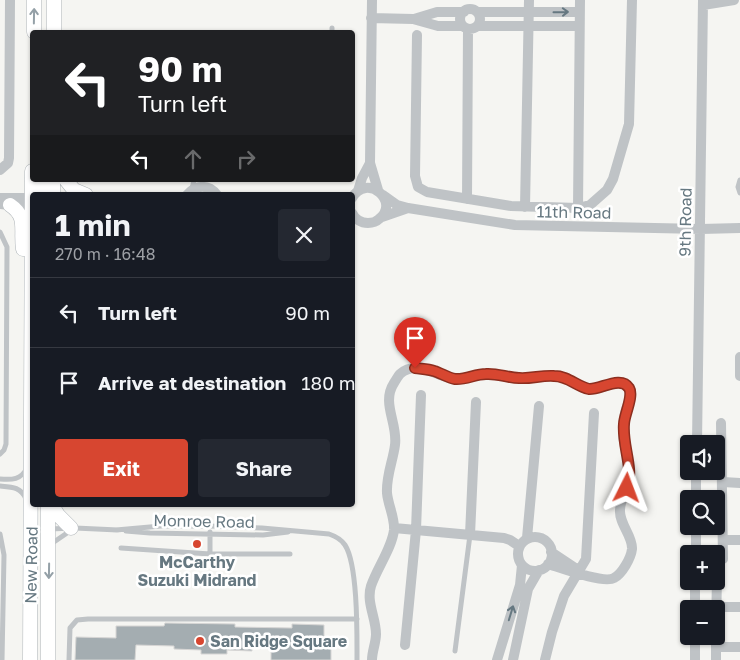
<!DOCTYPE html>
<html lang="en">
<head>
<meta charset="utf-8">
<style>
  :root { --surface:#171b24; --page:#242831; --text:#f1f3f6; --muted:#9ea1a6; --line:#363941; --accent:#d74630 }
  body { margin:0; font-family:"Golos Text",sans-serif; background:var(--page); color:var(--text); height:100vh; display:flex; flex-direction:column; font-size:19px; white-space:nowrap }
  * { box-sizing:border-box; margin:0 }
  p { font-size:16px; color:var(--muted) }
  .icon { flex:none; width:28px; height:28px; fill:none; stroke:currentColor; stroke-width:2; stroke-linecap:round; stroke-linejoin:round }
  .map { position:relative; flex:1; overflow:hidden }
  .side { position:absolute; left:30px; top:192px; width:325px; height:315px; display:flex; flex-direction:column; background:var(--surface); border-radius:5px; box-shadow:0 1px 4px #0004 }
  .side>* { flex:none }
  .banner { position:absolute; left:30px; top:30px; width:325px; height:152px; border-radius:5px; box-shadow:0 1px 4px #0004; background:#202124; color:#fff; overflow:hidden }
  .fabs { position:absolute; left:680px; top:435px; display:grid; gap:10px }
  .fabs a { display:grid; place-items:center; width:45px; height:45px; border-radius:5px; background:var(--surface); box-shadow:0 1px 4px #0004; font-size:25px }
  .pin { position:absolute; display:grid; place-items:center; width:42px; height:42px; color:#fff; margin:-51px -21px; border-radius:50% 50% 50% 0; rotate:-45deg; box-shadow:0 0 5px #0007 }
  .pin .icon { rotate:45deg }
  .me { position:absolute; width:55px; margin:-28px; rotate:3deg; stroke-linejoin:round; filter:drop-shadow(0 0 4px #0008) }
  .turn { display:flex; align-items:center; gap:18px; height:105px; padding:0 25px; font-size:22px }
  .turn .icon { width:65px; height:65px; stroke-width:2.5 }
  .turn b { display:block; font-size:35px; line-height:42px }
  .lanes { display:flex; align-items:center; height:48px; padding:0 25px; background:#0003; justify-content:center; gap:25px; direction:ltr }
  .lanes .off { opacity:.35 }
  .round { display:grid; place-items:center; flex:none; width:52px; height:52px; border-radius:5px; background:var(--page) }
  .overview { display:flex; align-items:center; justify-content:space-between; height:85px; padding:0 25px }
  h1 { font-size:30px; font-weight:700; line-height:38px }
  .cta { display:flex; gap:10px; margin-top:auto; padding:10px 25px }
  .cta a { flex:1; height:58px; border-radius:5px; background:var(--accent); color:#fff; font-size:20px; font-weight:700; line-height:58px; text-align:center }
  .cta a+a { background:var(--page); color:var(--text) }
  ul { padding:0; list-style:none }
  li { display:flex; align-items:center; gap:15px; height:70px; padding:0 25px; border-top:1px solid var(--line) }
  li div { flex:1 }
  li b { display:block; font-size:19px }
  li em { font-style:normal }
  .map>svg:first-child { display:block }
  .building { fill:#a4adb1; stroke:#d7d6d5 }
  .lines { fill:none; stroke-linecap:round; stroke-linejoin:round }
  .secondary-casing { stroke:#afb5b9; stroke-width:15 }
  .lane { stroke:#bfc3c6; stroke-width:5 }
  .street { stroke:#bfc3c6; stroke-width:10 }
  .secondary { stroke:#fff; stroke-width:14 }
  .oneway { stroke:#667881 }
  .oneway2 { stroke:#94a0a7 }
  .route-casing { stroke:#8c2e1f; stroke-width:12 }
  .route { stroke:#d74630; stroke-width:9 }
  .poi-dot { fill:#d74630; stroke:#fff; stroke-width:2 }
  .labels { text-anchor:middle; stroke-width:5; stroke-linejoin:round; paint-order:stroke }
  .street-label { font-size:16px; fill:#667881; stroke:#fff }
  .poi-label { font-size:16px; font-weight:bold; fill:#667881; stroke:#fff }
</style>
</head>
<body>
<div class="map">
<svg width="740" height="660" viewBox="0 0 740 660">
  <rect width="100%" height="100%" fill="#f5f5f2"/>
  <path class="building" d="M165,623L235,624V627L292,628V624L324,625V645H331V660H271V649L252,648V651L227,650V654H201V650L174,649V646L136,645L135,660H75L76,637L116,638V626H164Z"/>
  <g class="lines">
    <g class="secondary-casing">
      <path id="secondary" d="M34,32V0
        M54,32V0
        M66,180L74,190L86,195
        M39,195L43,180
        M53,195V180
        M10,205C28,217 20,230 23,249
        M52,505L58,515L71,528
        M30,660L32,171
        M48,660V505"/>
    </g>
    <path class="lane" d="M332,32V28
      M740,180L738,187L740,193
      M192,189L194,180
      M0,232L7,247L6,444L4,450L0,454
      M0,479C12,480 21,480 27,468
      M0,486C12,487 21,487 26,499
      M49,529L75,528L118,530
      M116,530L161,526H210L262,528L329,534C335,536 341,539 345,545C358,565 357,635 357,660
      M126,531L150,533L263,535L288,532
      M210,532V554H290
      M0,534L4,555L2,660
      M51,544L70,531
      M121,548L210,554
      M455,651L470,535
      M69,660L70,628L77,620L88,619H357"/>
    <path class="street" d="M372,0L370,163L378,190
      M703,5L734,0
      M460 19a10 10 0 1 1 20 0a10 10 0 1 1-20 0Z
      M477,12H579
      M371,18L413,19L438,26H463
      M414,19L437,12H464
      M478,26H579
      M417,35L415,176L418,187L427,192L511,206L578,208L590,205L607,190L613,179L629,124L632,0
      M0,170L8,163L9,158L10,0
      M358,191L362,178L370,163
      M187,195C196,184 209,184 217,195
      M383,195L397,205L408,208L515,225L701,229L740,228
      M1,198H32
      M352,198C367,172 401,202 379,219C376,222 372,223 368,223C361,223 355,219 352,213
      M467,199L468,29
      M0,204L10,205L32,210
      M525,207L529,0
      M578,208L580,0
      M382,217L408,208
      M740,357V376
      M721,423L723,559
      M697,444L703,0
      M723,482L740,483
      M696,499V471
      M394,528L504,538L510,540L519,546
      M470,535L476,402
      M518 554a17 17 0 1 1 34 0a17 17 0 1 1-34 0Z
      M527,538L539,406
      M724,540H740
      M551,552L578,570
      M696,554V526
      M717,607H740
      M695,609V581
      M716,628L717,577
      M405,645L416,530L421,395
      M716,647H740
      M372,660C372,651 376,643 376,634C376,618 366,602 371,586C377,568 392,548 394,530C395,518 388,505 387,493C386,476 393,461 395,445C398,423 381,403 394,383C396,380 398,376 400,374C417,359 438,377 454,379C464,380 474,374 484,374C497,373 508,379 521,378C535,378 549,373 562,377C574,380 581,389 593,389C606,389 617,377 629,388C632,398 627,404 625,413C624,419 623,426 623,432C623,447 631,462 630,477C629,489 620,498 620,510C619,524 633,536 632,549C631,558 622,574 614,578C604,584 561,568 548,564
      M497,660L520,585L522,565
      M513,660L528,589L539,570
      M545,660L552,632L564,596L586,559L594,413
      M695,660V636
      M716,660V636"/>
    <use href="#secondary" class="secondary"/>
  </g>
  <defs><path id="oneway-shaft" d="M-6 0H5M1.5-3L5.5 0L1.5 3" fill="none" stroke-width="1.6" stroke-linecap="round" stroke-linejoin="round" transform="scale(1.25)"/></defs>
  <g class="oneway">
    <use href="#oneway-shaft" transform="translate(561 12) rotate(-1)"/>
    <use href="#oneway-shaft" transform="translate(511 613) rotate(-73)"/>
  </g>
  <g class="oneway2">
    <use href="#oneway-shaft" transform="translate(34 16) rotate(-89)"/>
    <use href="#oneway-shaft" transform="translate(49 571) rotate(91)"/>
  </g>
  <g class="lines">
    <g class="route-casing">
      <path id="route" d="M415,368C422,369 428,369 434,371C441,373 448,378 455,379C466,380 475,374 486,374C497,373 508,378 519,378C531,379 542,375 554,376C568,376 576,386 589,389C600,390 621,375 629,388C634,396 624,415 624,424C622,446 634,468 627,488"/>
    </g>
    <use href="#route" class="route"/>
  </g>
  <g class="poi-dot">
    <circle cx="197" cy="544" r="5"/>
    <circle cx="200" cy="641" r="5"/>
  </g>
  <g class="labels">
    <g class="street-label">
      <text transform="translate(574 212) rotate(1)" y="6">11th Road</text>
      <text transform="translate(685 222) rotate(-89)" y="6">9th Road</text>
      <text transform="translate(204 521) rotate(1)" y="6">Monroe Road</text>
      <text transform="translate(31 565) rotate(-89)" y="6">New Road</text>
    </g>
    <g class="poi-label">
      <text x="197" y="568">McCarthy<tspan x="197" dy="18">Suzuki Midrand</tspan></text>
      <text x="210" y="647" text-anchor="start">San Ridge Square</text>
    </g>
  </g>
</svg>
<div class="fabs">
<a><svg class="icon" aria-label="sound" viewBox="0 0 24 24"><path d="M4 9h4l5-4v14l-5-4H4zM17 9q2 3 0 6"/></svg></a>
<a><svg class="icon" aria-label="search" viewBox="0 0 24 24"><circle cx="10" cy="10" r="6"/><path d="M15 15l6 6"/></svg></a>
<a>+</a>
<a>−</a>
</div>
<div class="pin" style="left:415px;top:368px;background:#d93025"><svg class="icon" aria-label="arrive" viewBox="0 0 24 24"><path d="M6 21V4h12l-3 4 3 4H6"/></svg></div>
<svg class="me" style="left:627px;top:488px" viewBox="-20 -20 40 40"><path d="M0-17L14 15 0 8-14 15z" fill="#d74630" stroke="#fff" stroke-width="4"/></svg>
<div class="banner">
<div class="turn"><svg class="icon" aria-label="left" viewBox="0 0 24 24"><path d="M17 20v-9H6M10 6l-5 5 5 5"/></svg><div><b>90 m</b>Turn left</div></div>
<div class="lanes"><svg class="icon" aria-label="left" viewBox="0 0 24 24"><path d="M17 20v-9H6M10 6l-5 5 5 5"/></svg><svg class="icon off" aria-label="ahead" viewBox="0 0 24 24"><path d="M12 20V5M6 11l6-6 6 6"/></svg><svg class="icon off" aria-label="right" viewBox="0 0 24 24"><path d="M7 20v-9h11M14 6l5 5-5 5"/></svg></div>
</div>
<section class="side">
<div class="overview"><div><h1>1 min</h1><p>270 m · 16:48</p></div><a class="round"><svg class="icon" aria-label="close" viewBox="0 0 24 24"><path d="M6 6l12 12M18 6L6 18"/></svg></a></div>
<ul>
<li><svg class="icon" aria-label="left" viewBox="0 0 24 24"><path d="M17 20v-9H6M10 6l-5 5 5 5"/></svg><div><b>Turn left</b></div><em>90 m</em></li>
<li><svg class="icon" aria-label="arrive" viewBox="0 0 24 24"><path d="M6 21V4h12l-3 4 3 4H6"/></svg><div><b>Arrive at destination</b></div><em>180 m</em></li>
</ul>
<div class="cta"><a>Exit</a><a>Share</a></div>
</section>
</div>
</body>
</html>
